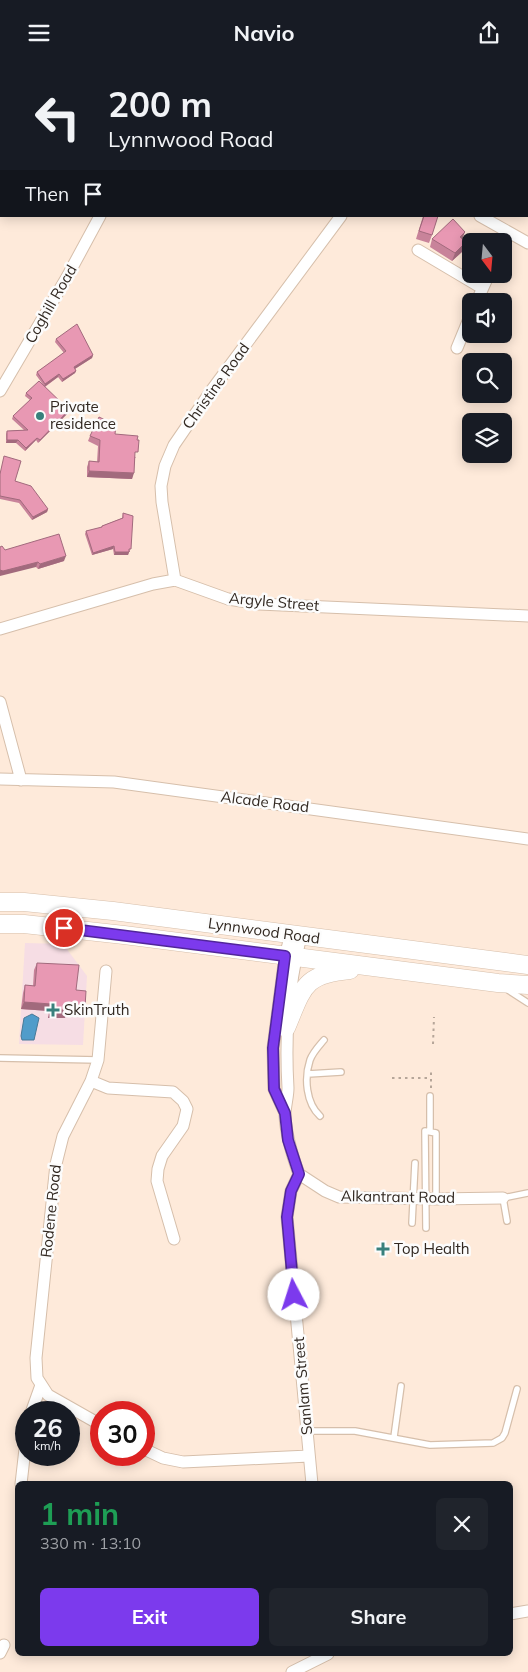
<!DOCTYPE html>
<html lang="en">
<head>
<meta charset="utf-8">
<style>
  :root { --surface:#171b24; --page:#20242c; --text:#f1f3f6; --muted:#9ea1a6; --accent:#7c3aed }
  body { margin:0; font-family:Mulish,sans-serif; background:var(--page); color:var(--text); height:100vh; display:flex; flex-direction:column; font-size:19px; white-space:nowrap }
  * { box-sizing:border-box; margin:0 }
  p { font-size:16px; color:var(--muted) }
  .icon { flex:none; width:28px; height:28px; fill:none; stroke:currentColor; stroke-width:2; stroke-linecap:round; stroke-linejoin:round }
  .map { position:relative; flex:1; overflow:hidden }
  .details { position:absolute; left:15px; top:1416px; width:498px; height:175px; display:flex; flex-direction:column; background:var(--surface); border-radius:8px; box-shadow:0 2px 12px #0003 }
  .details>* { flex:none }
  .banner { position:absolute; left:0px; top:0px; width:529px; height:152px; box-shadow:0 2px 12px #0003; background:#171b24; color:var(--text); overflow:hidden }
  .needle { width:32px; rotate:164deg }
  .controls { position:absolute; left:462px; top:168px; display:grid; gap:10px }
  .controls a { display:grid; place-items:center; width:50px; height:50px; border-radius:8px; background:var(--surface); box-shadow:0 2px 12px #0003; font-size:25px }
  .speed { position:absolute; left:15px; top:1336px; display:flex; gap:10px; font-size:25px; font-weight:700; text-align:center }
  .speed>* { display:grid; place-content:center; width:65px; height:65px; border-radius:50%; background:var(--surface); box-shadow:0 2px 12px #0003; line-height:1 }
  .speed small { font-size:12px; font-weight:400 }
  .speed .limit { border:8px solid #d22; background:#fff; color:#111 }
  .pin { position:absolute; display:grid; place-items:center; width:42px; height:42px; color:#fff; margin:-21px; border:2px solid #fff; border-radius:50%; box-shadow:0 1px 5px #0007 }
  .me { position:absolute; width:55px; margin:-28px; rotate:355deg; stroke-linejoin:round; filter:drop-shadow(0 0 4px #0008) }
  .turn { display:flex; align-items:center; gap:18px; height:105px; padding:0 25px; font-size:22px }
  .turn .icon { width:65px; height:65px; stroke-width:2.5 }
  .turn b { display:block; font-size:35px; line-height:42px }
  .then { display:flex; align-items:center; height:48px; padding:0 25px; background:#0003; gap:10px; font-size:19px }
  .round { display:grid; place-items:center; flex:none; width:52px; height:52px; border-radius:8px; background:var(--page) }
  .summary { display:flex; align-items:center; justify-content:space-between; height:85px; padding:0 25px }
  h1 { font-size:30px; font-weight:700; line-height:38px; color:#1e9e55 }
  .primary-button { display:flex; gap:10px; margin-top:auto; padding:10px 25px }
  .primary-button a { flex:1; height:58px; border-radius:8px; background:var(--accent); color:#fff; font-size:20px; font-weight:700; line-height:58px; text-align:center }
  .primary-button a+a { background:var(--page); color:var(--text) }
  header { display:flex; justify-content:space-between; align-items:center; height:65px; padding:0 25px; background:var(--surface); font-size:22px; font-weight:700 }
  .map>svg:first-child { display:block }
  .medical { fill:#f6dde4 }
  .water { fill:#519cca; stroke:#477997 }
  .lines { fill:none; stroke-linecap:round; stroke-linejoin:round }
  .service-casing { stroke:#d6bfab; stroke-width:8 }
  .minor-casing { stroke:#d6bfab; stroke-width:13 }
  .primary-casing { stroke:#d6bfab; stroke-width:19 }
  .path { stroke:#b6a699; stroke-width:2; stroke-dasharray:2.5 4; stroke-linecap:butt }
  .service { stroke:#fff; stroke-width:5.5 }
  .minor { stroke:#fff; stroke-width:11 }
  .primary { stroke:#fff; stroke-width:18 }
  .wall { fill:#c8839a }
  .shaded-wall { fill:#a26a7d }
  .building { fill:#e898b3; stroke:#a26a7d }
  .route-casing { stroke:#51269a; stroke-width:12 }
  .route { stroke:#7c3aed; stroke-width:9 }
  .poi-dot { fill:#38807c; stroke:#fcfcfc; stroke-width:2 }
  .labels { text-anchor:middle; stroke-width:5; stroke-linejoin:round; paint-order:stroke }
  .street-label { font-size:15px; fill:#312821; stroke:#fcfcfc }
  .poi-label { font-size:15px; fill:#312821; stroke:#fcfcfc; text-anchor:start }
</style>
</head>
<body>
<header><svg class="icon" aria-label="menu" viewBox="0 0 24 24"><path d="M4 6h16M4 12h16M4 18h16"/></svg>Navio<svg class="icon" aria-label="share" viewBox="0 0 24 24"><path d="M12 15V3M7 8l5-5 5 5M5 13v7h14v-7"/></svg></header>
<div class="map">
<svg width="528" height="1607" viewBox="0 0 528 1607">
  <rect width="100%" height="100%" fill="#feeada"/>
  <path class="medical" d="M25,878L63,879L87,911L83,980L19,979Z"/>
  <path class="water" d="M32,949L39,953L34,975H22L21,971L24,953Z"/>
  <g class="lines">
    <g class="service-casing">
      <path id="service" d="M505,923L528,938
        M0,993L98,995
        M308,1009L341,1007
        M430,1031V1067
        M320,1051C306,1038 304,1013 310,995C313,987 319,981 324,975
        M507,1156L503,1133L528,1128
        M412,1158L415,1098
        M426,1163L425,1066L436,1068V1134
        M307,1366H355L430,1380L493,1378L502,1373L505,1368L517,1324
        M394,1372L401,1321"/>
    </g>
    <g class="minor-casing">
      <path id="minor" d="M205,0L207,1
        M182,1L183,0
        M480,151L528,178
        M418,185L482,223
        M477,236L489,209
        M457,283L471,249
        M0,326L67,212L100,151
        M175,515L162,437L161,421L165,401L174,380L211,326L341,151
        M0,564L153,519L175,515L228,534L259,539L528,551
        M0,637L21,715
        M0,714L114,717L528,774
        M301,871C288,921 285,972 288,1023C288,1032 285,1041 285,1050C286,1071 292,1090 299,1109L291,1126L287,1152L312,1419
        M91,1016L108,1023L173,1027L183,1036L187,1044L183,1061L162,1091L158,1104L157,1116L174,1174
        M285,1048L274,1024L273,983L285,891L291,869
        M299,1109L325,1126L339,1132L436,1134L503,1133
        M31,1348L41,1320
        M101,1360L48,1330L37,1313L36,1293L56,1099L63,1071L91,1016L98,995L106,906
        M144,1384L163,1393L183,1397L309,1391
        M21,1419L26,1375
        M510,1549L528,1546
        M0,1588L4,1580
        M292,1607L328,1589"/>
    </g>
    <g class="primary-casing">
      <path id="primary" d="M0,837H24L113,846L528,900
        M0,859H24L124,870L498,918L528,920
        M286,963C303,923 303,909 350,905"/>
    </g>
    <path class="path" d="M433,979L434,952
      M392,1013H431
      M431,1023V1006"/>
    <use href="#service" class="service"/>
    <use href="#minor" class="minor"/>
    <use href="#primary" class="primary"/>
  </g>
  <path class="wall" d="M423,151L432,170L429,178L416,174Z
    M432,174H463V186L452,196L430,182Z
    M56,274L93,290L92,293L75,304L76,306L75,308L62,317L58,312L45,322L68,348L38,378L36,375L25,386L16,378H6V369L7,366L24,365L12,354L13,351L30,335L25,331L26,328L44,321L36,310L37,307L64,288L55,277Z
    M115,369L136,393H135L132,414L87,412V402L89,396L97,397L98,381L88,376L90,371Z
    M0,407L15,416L48,444L47,447L32,455L19,438L0,434Z
    M123,448L130,487H129L128,490H114L113,484L92,490L85,469L86,466L101,463L102,461L122,453Z
    M5,485L64,496L38,504L36,502Z
    M37,898L76,925L82,949L66,948L65,953H48L49,946L21,944L23,928L25,920L33,921L34,905Z"/>
  <path class="shaded-wall" d="M465,167L462,175L460,172Z
    M466,177L463,186L452,196L455,188Z
    M93,290L92,293L73,305L74,302Z
    M76,306L75,308L62,317L63,314Z
    M59,309L58,312L44,322L45,319Z
    M69,345L68,348L38,378L40,375Z
    M37,373L36,375L25,386L26,383Z
    M7,375H18L16,378H6Z
    M89,406L134,408L132,414L87,412Z
    M48,444L47,447L32,455L33,452Z
    M114,481L113,484L92,490L93,488Z
    M115,487H129L128,490H114Z
    M66,491L64,496L38,504L40,499Z
    M38,497L36,502L0,511V505Z
    M24,937L51,939L49,946L21,944Z
    M66,940L85,942L82,949L66,948L65,953H48L51,945Z"/>
  <path class="building" d="M424,151H438L432,170L419,166Z
    M453,154L465,167L460,172L466,177L455,188L432,174Z
    M77,259L93,290L74,302L76,306L63,314L59,309L45,319L37,307L66,286L56,274Z
    M39,316L69,345L40,375L37,373L26,383L18,375H7V366L28,365L13,351L32,333L26,328Z
    M99,352L116,360L115,369L138,371L137,375H139L138,387H135L134,408L89,406V396L99,397L100,375L90,371Z
    M4,391L21,396L15,416L31,421L48,444L33,452L20,435L0,431V409Z
    M123,448L133,451L131,484H129V487H115L114,481L93,488L86,466L102,462V461L123,453Z
    M59,469L66,491L40,499L38,497L3,506L0,505V482L2,481L5,485Z
    M37,898L79,900L76,925L86,926L85,942L66,940L67,945H51V939L24,937L25,920L35,921Z"/>
  <g class="lines">
    <g class="route-casing">
      <path id="route" d="M64,863L285,891L273,983L274,1024L285,1048L288,1075L299,1109L291,1126L287,1152L294,1230"/>
    </g>
    <use href="#route" class="route"/>
  </g>
  <g class="poi-dot">
    <circle cx="40" cy="351" r="5"/>
    <path d="M50.5 937.5h5v5h5v5h-5v5h-5v-5h-5v-5h5z"/>
    <path d="M380.5 1176.5h5v5h5v5h-5v5h-5v-5h-5v-5h5z"/>
  </g>
  <g class="labels">
    <g class="street-label">
      <text transform="translate(51 239) rotate(-60)" y="5">Coghill Road</text>
      <text transform="translate(216 321) rotate(-54)" y="5">Christine Road</text>
      <text transform="translate(274 537) rotate(5)" y="5">Argyle Street</text>
      <text transform="translate(265 737) rotate(7)" y="5">Alcade Road</text>
      <text transform="translate(264 866) rotate(8)" y="5">Lynnwood Road</text>
      <text transform="translate(398 1132) rotate(1)" y="5">Alkantrant Road</text>
      <text transform="translate(51 1146) rotate(-84)" y="5">Rodene Road</text>
      <text transform="translate(303 1321) rotate(-95)" y="5">Sanlam Street</text>
    </g>
    <g class="poi-label">
      <text x="50" y="347">Private<tspan x="50" dy="17">residence</tspan></text>
      <text x="64" y="950">SkinTruth</text>
      <text x="394" y="1189">Top Health</text>
    </g>
  </g>
</svg>
<div class="controls">
<a><svg class="needle" viewBox="-14 -14 28 28"><path d="M0-13l5 13h-10z" fill="#e53935"/><path d="M0 13l5-13h-10z" fill="#9ea1a6"/></svg></a>
<a><svg class="icon" aria-label="sound" viewBox="0 0 24 24"><path d="M4 9h4l5-4v14l-5-4H4zM17 9q2 3 0 6"/></svg></a>
<a><svg class="icon" aria-label="search" viewBox="0 0 24 24"><circle cx="10" cy="10" r="6"/><path d="M15 15l6 6"/></svg></a>
<a><svg class="icon" aria-label="layers" viewBox="0 0 24 24"><path d="M12 4l9 5-9 5-9-5zM3 14l9 5 9-5"/></svg></a>
</div>
<div class="speed"><div>26<small>km/h</small></div><div class="limit">30</div></div>
<div class="pin" style="left:64px;top:863px;background:#d93025"><svg class="icon" aria-label="arrive" viewBox="0 0 24 24"><path d="M6 21V4h12l-3 4 3 4H6"/></svg></div>
<svg class="me" style="left:294px;top:1230px" viewBox="-20 -20 40 40"><circle r="19" fill="#fff"/><path d="M0-13L10 11 0 6-10 11z" fill="#7c3aed"/></svg>
<div class="banner">
<div class="turn"><svg class="icon" aria-label="left" viewBox="0 0 24 24"><path d="M17 20v-9H6M10 6l-5 5 5 5"/></svg><div><b>200 m</b>Lynnwood Road</div></div>
<div class="then">Then<svg class="icon" aria-label="arrive" viewBox="0 0 24 24"><path d="M6 21V4h12l-3 4 3 4H6"/></svg></div>
</div>
<section class="details">
<div class="summary"><div><h1>1 min</h1><p>330 m · 13:10</p></div><a class="round"><svg class="icon" aria-label="close" viewBox="0 0 24 24"><path d="M6 6l12 12M18 6L6 18"/></svg></a></div>
<div class="primary-button"><a>Exit</a><a>Share</a></div>
</section>
</div>
</body>
</html>
